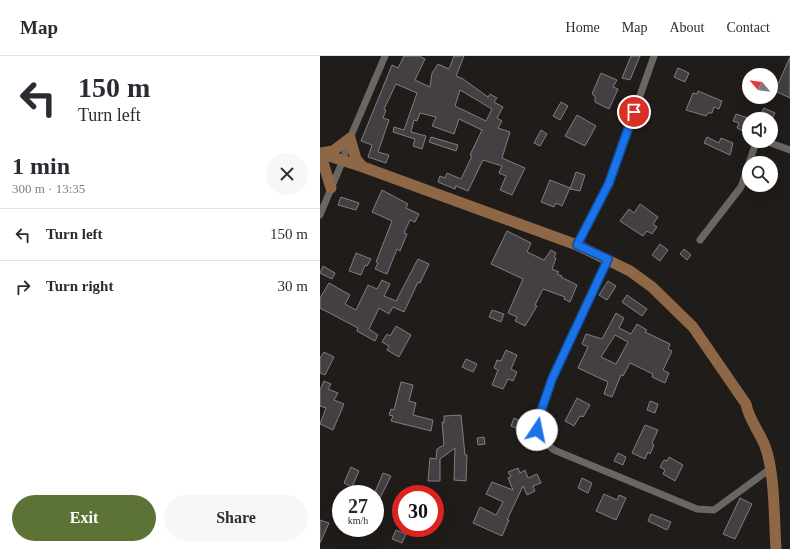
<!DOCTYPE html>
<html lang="en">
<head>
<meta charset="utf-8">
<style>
  :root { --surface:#fff; --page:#f7f7f7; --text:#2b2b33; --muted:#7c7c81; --line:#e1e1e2; --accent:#5c7335 }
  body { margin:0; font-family:"Times New Roman",serif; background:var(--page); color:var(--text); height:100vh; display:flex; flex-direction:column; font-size:15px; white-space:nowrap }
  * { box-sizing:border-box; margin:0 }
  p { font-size:13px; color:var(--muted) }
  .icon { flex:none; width:22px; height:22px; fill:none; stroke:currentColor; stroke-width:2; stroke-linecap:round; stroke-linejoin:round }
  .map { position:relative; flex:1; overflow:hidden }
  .panel { display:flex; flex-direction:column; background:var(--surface); width:320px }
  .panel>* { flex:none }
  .guide { background:#fff; color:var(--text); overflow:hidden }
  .needle { width:26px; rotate:299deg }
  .fabs { position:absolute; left:422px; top:12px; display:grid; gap:8px }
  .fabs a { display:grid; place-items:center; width:36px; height:36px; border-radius:50%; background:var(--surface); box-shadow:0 4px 16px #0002; font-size:20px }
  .speed { position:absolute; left:12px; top:429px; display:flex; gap:8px; font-size:20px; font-weight:700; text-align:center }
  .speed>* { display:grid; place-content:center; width:52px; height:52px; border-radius:50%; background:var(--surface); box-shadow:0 4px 16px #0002; line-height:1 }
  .speed small { font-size:10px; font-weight:400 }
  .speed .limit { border:6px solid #d22; background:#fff; color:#111 }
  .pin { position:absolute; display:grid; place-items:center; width:34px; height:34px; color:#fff; margin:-17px; border:2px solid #fff; border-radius:50%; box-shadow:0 1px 4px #0007 }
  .me { position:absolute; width:44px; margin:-22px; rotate:11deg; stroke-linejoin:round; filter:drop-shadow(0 0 3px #0008) }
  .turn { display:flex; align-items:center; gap:14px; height:84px; padding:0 12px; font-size:18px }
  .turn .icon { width:52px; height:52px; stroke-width:2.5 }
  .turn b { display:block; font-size:28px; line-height:34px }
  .round { display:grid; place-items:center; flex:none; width:42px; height:42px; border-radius:21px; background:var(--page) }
  .overview { display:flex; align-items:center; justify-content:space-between; height:68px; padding:0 12px }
  h1 { font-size:24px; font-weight:700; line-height:30px }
  .button { display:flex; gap:8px; margin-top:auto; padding:8px 12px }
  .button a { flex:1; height:46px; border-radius:24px; background:var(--accent); color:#fff; font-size:16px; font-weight:700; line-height:46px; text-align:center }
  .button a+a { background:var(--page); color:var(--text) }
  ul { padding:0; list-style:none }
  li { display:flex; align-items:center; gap:12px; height:52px; padding:0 12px; border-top:1px solid var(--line) }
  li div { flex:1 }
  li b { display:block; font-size:15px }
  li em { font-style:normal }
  header { display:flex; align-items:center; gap:24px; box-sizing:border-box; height:56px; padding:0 20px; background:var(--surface); border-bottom:1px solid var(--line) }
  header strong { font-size:19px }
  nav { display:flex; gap:22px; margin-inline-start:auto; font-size:14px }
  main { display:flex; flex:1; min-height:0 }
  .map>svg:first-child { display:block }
  .building { fill:#433f43; stroke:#817d81; fill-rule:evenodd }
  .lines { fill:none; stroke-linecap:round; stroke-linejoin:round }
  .street { stroke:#6a6662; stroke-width:7 }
  .secondary { stroke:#8e6746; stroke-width:11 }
  .route-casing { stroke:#114b97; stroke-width:10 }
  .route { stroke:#1a73e8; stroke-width:7 }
</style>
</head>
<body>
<header>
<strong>Map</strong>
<nav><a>Home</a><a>Map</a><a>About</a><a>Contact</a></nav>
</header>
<main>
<section class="panel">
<div class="guide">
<div class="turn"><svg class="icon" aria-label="left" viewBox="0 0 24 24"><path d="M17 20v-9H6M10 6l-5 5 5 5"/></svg><div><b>150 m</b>Turn left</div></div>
</div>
<div class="overview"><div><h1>1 min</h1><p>300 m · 13:35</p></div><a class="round"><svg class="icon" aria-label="close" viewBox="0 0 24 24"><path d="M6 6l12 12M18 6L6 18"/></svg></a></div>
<ul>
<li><svg class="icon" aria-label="left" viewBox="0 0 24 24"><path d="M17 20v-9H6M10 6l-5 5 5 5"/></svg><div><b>Turn left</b></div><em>150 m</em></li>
<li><svg class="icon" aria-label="right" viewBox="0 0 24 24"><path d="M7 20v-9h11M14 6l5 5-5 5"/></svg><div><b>Turn right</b></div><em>30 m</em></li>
</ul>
<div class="button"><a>Exit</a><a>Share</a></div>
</section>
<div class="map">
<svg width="470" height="493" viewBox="0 0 470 493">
  <rect width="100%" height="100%" fill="#201c19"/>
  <path class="building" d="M84,0H99L105,3L95,24L110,31L112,17L118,8L129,13L134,0H144L136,20L143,23L168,41L170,38L177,42L174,46L183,51L177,62L182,65L178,72L190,76L182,102L205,112L192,139L180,134L186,120L179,117L182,110L163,104L148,135L136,130L135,133L118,126L120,120L125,122L127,117L141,123L152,100L150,99L162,74L139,63L134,78L112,70L116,61L100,57L97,65L94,64L91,76L106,80L102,93L93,90L95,83L73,76L74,71L84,74L97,37L76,28L64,53L66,54L63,62L69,64L58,96L69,99L66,107L48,101L52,89L41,85L72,9L78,12ZM140,34L172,53L166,65L135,50Z
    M311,0H320L310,24L302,22Z
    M470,1V42L455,35Z
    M358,12L369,17L365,26L354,21Z
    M281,17L297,24L293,31L298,33L289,53L275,46V40L272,38Z
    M378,35L402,45L399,53L394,51L392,57H388L386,60L366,54L373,37L377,38Z
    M241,46L248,50L240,64L233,60Z
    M444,52L455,57L452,63H438Z
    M416,58L428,62L423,75L417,72L419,67L413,65Z
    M257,59L276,70L265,90L245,80Z
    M221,74L227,78L220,90L214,87Z
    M111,81L138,89L136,95L109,86Z
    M387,81L399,87L401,82L413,87L410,99L384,87Z
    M256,116L265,119L260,135L250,133Z
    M230,124L250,132L242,150L236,147L234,151L221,146Z
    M62,134L88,148L86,152L99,158L95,166L90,164L84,177L87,178L80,195L77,193L67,218L55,213L58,207L56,206L72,165L52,156Z
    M21,141L39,147L36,154L18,149Z
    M320,148L338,161L333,168L337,171L332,178L327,175L323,180L300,165L309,153L314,157Z
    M187,175L211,187L207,196L224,204L231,194L236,197L234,201L236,202L232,213L239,216L237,218L242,220L241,221L257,229L250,246L244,243L245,241L223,233L215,249L217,250L205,270L195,265L197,261L188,257L203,223L171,208Z
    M340,188L348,194L340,205L332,199Z
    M364,193L371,199L367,204L360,198Z
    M36,197L51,203L47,210L45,209L41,219L29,215Z
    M98,203L109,208L100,227L98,226L84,256L73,251L69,258L59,252L49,273L58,279L55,285L37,275L38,272L0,252V242L9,227L30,239L25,248L36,254L48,229L57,233L62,224L70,228L64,240L76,245Z
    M3,210L15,217L12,223L0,217Z
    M288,225L296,230L287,244L279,239Z
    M307,239L327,253L322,260L302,246Z
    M172,254L184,258L181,266L169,261Z
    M296,257L304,262L299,272L311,278L317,268L327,274L325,276L350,288L348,293L352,295L343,314L349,317L345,327L332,321L333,318L310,307L303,320L301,319L292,341L284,338L288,326L258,312L268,291L262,288L266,278L282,283ZM295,279L308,286L296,308L281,301Z
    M76,270L91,279L79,301L67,294L69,290L62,286L67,278L70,280Z
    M186,294L197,299L191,313L197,316L193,325L188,323L183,333L172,329L178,314L174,312L177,304L181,305Z
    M4,296L14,301L5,319L0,317V302Z
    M146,303L157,308L153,316L142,311Z
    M4,325L11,328L8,333L18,337L14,344L24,348L13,374L0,368L6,352L0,350V334Z
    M81,326L93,329L89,345L96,347L93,359L113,364L111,375L71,365L73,360L69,359L71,353L74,354Z
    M257,342L270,349L263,361L260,360L254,370L245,365Z
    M330,345L338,348L335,357L327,354Z
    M141,359L145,399H147L146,425L134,424L135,392L120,403V425H108L110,402L116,403L117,393L124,389L122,366L124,367V360Z
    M194,362L201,365L198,373L191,370Z
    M325,369L338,374L332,387L334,389L330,398L328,396L325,403L312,397Z
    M164,381L165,388L158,389L157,382Z
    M298,397L306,401L303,409L294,405Z
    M349,401L363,409L355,425L343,418L345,414L340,411L344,404L347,405Z
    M31,411L39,415L32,431L24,427Z
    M198,412L200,417L205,414L208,422L217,418L221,427L213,430L215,435L207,439L203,430L187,464H189L182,480L153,467L160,451L176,459L183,446L166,438L172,426L193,434L188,422L191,421L188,416Z
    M63,417L71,420L55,452V436Z
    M262,422L272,427L268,437L258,432Z
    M284,438L297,444L299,439L306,442L296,464L276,455Z
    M420,442L432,448L415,483L403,478Z
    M331,458L351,466L347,474L328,465Z
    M0,464L9,467L0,487Z
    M76,474L86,478L82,487L72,483Z"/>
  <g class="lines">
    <path class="street" d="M445,85L470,94
      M0,159L23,104L30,82L65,0
      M380,184L421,131L436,86L439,85
      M257,189L289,127L334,0
      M288,203L232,323L220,358L217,374L223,385L234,394L377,453L394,454L450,413"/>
    <path class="secondary" d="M0,97L43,111L257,189L310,215L332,231L373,271L426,348C429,364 439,375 445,390C455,417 454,463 456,493
      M11,132L0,97L13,95L30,82L36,103L43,111"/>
  </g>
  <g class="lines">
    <g class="route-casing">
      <path id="route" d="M217,374L220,358L232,323L288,203L257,189L289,127L314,56"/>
    </g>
    <use href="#route" class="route"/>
  </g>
</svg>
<div class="fabs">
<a><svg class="needle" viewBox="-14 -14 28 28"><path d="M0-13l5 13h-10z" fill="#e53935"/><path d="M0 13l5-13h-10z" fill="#7c7c81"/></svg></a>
<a><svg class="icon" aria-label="sound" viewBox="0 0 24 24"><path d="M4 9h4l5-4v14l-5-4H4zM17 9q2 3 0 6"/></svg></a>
<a><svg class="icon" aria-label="search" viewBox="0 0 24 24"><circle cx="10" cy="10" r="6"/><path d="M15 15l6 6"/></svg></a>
</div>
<div class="speed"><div>27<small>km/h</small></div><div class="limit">30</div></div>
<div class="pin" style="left:314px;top:56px;background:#d93025"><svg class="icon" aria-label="arrive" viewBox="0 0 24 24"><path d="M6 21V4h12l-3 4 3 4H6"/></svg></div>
<svg class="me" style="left:217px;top:374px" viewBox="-20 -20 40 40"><circle r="19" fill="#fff"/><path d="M0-13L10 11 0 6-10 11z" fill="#1a73e8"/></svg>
</div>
</main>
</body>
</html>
